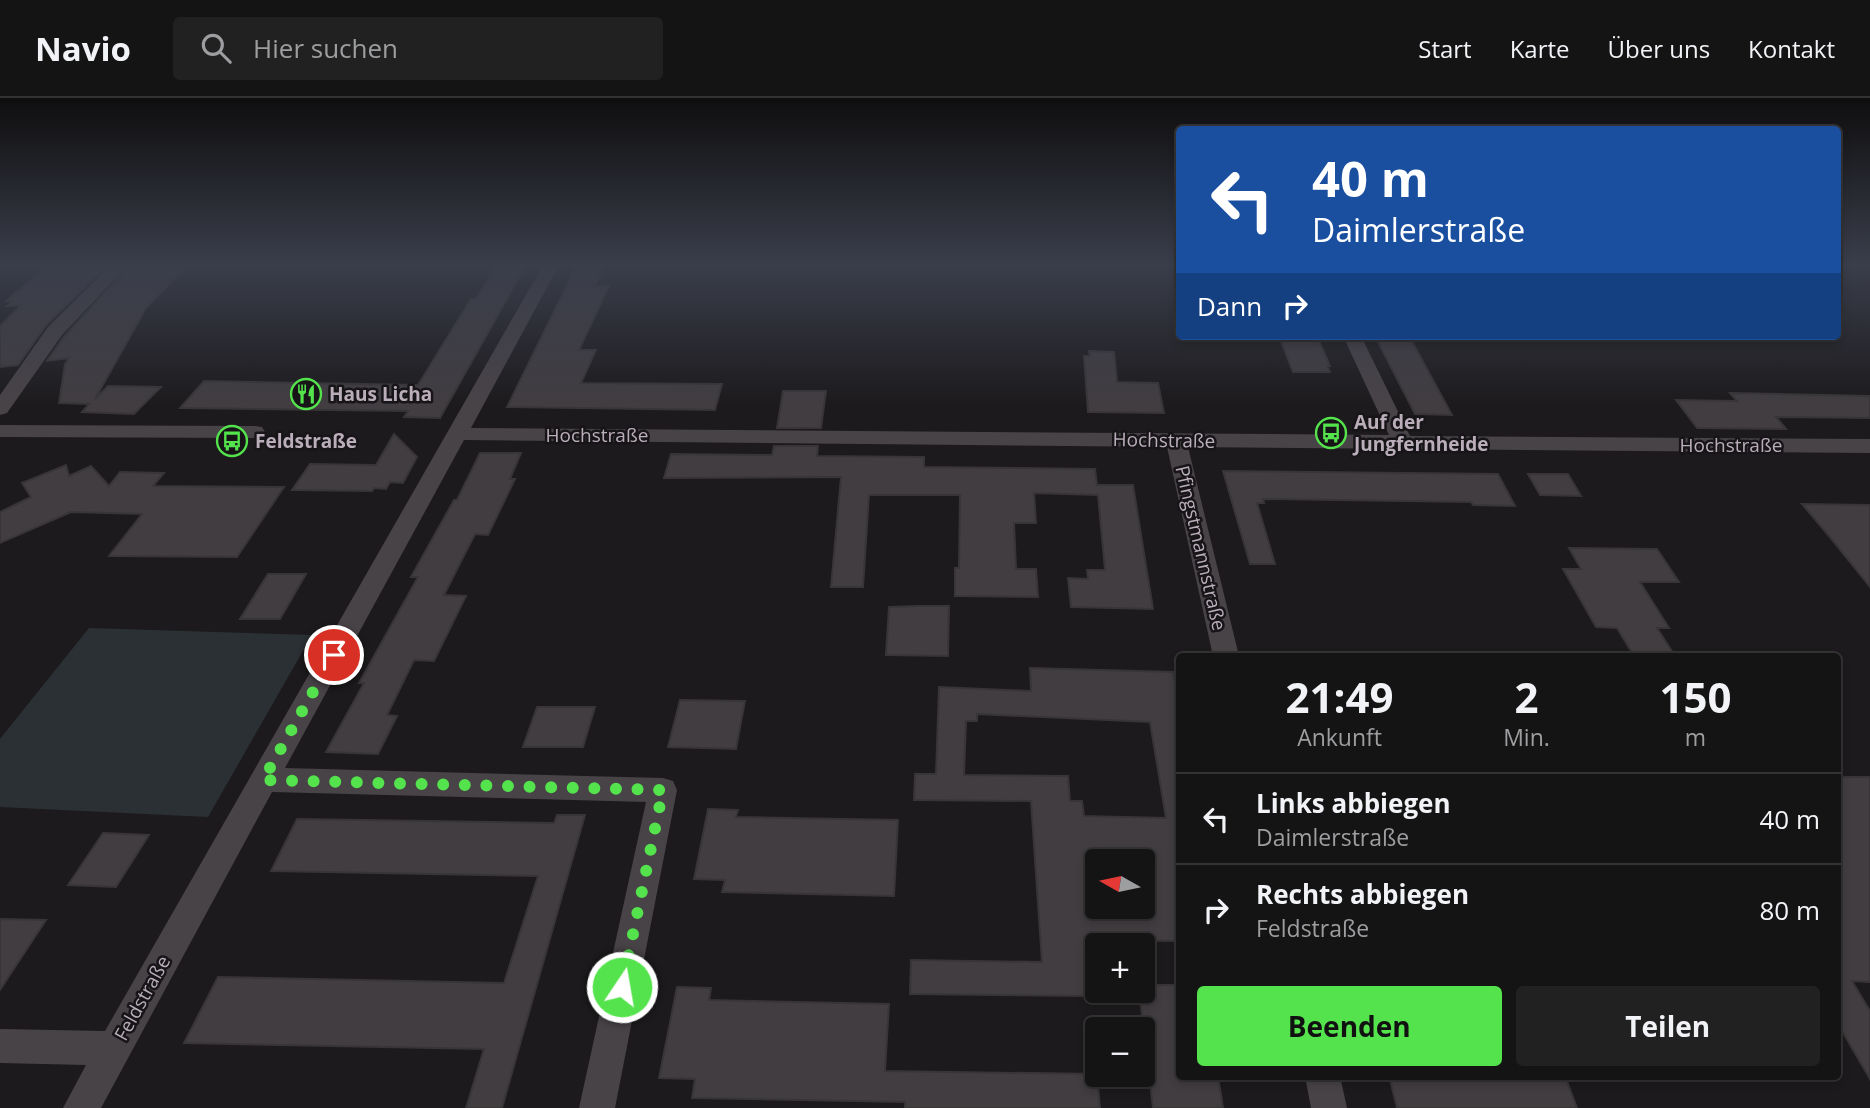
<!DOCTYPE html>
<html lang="de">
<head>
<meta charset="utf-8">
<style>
  :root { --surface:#151415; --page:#222122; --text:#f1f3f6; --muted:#9d9ea0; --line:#343334; --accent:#54e34c }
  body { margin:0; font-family:"Open Sans",sans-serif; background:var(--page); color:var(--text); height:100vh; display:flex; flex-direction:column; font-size:26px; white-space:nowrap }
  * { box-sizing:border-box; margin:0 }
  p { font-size:23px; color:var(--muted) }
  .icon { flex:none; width:38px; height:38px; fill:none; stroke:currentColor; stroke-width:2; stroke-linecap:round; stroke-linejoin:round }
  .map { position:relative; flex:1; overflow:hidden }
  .side { position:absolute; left:1176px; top:555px; width:665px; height:427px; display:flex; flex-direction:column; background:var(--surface); border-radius:7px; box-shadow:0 4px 10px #0003,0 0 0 2px var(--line) }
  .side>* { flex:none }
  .top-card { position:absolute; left:1176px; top:28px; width:665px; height:214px; border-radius:7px; box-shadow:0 4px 10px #0003,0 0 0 2px var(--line); background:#1a4fa0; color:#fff; overflow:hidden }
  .needle { width:46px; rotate:279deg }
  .tools { position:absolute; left:1085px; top:751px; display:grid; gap:14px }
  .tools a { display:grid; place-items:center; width:70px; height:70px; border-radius:7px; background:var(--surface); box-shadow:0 4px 10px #0003,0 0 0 2px var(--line); font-size:35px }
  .pin { position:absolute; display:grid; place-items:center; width:60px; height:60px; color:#fff; margin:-30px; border:4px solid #fff; border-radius:50%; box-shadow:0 2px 7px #0007 }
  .me { position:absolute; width:77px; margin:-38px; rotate:12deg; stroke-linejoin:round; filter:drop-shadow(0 0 5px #0008) }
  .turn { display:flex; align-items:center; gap:24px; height:147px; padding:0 21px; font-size:32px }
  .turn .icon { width:91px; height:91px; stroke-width:2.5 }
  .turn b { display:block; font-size:49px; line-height:60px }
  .then { display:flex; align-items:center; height:66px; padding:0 21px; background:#0003; gap:14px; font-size:26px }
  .eta { display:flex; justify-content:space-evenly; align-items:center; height:119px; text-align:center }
  .eta b { font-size:42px; font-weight:700; line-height:49px }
  .cta { display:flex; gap:14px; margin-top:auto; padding:14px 21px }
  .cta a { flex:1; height:80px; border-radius:7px; background:var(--accent); color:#111; font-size:28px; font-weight:700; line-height:80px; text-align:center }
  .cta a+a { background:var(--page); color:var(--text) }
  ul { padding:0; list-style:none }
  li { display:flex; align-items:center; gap:21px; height:91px; padding:0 21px; border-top:2px solid var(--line) }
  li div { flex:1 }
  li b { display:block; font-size:26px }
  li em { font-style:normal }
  header { display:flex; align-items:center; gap:42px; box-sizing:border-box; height:98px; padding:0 35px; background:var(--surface); border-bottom:2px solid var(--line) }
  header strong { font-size:33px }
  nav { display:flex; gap:38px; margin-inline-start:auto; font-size:24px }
  .search { width:490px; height:63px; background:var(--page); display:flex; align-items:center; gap:18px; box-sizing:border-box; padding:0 24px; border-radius:7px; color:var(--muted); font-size:26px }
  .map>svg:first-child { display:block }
  .green { fill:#2b3034 }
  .building { fill:#413d41; stroke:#383537; stroke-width:2; fill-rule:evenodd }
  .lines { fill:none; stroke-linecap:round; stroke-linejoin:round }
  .minor { fill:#484347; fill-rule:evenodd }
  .route { stroke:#54e34c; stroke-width:12; stroke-dasharray:0 21.6 }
  .labels { text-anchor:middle; stroke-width:5; stroke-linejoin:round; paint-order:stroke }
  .poi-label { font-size:19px; font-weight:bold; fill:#baaebb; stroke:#171517; text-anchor:start }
  .street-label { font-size:19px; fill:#baaebb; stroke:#171517 }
</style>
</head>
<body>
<header>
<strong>Navio</strong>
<div class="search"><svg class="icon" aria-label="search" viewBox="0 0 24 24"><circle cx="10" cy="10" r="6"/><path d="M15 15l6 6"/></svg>Hier suchen</div>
<nav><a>Start</a><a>Karte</a><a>Über uns</a><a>Kontakt</a></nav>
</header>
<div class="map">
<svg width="1870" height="1010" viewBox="0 0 1870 1010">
  <rect width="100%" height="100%" fill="#1c1a1c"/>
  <path class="green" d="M89,530L312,537L208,719L0,709V641Z"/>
  <path class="building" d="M63,167H108L46,227L18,267L0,269V228L21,207L7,208L13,203H6L42,172H57Z
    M130,167H188L146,210L95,301L108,288L161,289L134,316L82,314L89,306L59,305L65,266L69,260L47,263L64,239Z
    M497,167H526L440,320L404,319L408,313L180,310L204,283L418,287L471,201H476Z
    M577,167H605L595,188H609L579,252H596L581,285L722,286L715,312L507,309Z
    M1279,238H1317L1330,268H1327L1330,274H1293Z
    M1375,238H1409L1452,317L1415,316Z
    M1089,253L1114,254L1117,284L1158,285L1164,315L1088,314L1084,258H1090Z
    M783,293H826L821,330H777Z
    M1730,295L1870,298V320L1776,319L1786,331L1697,330L1676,302L1737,303Z
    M394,336L417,359L403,385L390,384L386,391L374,390L372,393L292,392L310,366L376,367Z
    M774,348H818L817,358L924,359V369L1095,371L1097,387H1133L1153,511L1071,509L1068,480L1088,481L1087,472H1105L1098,397L1034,395L1036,425H1014L1016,471H1036L1038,499L955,498V470H959L960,397H869L863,489H831L841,379L664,380L671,356L772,357Z
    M480,355H521L510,381H515L488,437L475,436L444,497L466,498L434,563L414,562L387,617L397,618L378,656L326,654L364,585H359L418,479H411L454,402H457Z
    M66,367L69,378L91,368L109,388L120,374L164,375L153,388L284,389L237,459L109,458L142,416L71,414L0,445V414L31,399L22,385Z
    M1223,373L1498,376L1515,408L1473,407L1471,404L1263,401L1264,405H1257L1275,466H1250Z
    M1528,376H1568L1581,398L1540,397Z
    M1802,406L1870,407V489L1829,438Z
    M1569,450L1657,451L1679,484H1640L1669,530H1657L1675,558H1634L1617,530L1596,529L1563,471H1581Z
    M268,476H306L280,521H240Z
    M918,508H949L948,558L886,557L889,509Z
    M1030,570L1173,574L1180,616V843L1094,842L1096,864H1086L1089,898L910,896L911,862L1042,864L1031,703L914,702L915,676H936L939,589L1031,593ZM977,616L1150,624L1166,720L1084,718L1082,703H1070L1068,678L964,677L966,623H977ZM1089,763H1143V808H1094Z
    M680,602L745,603L736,651L668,649Z
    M537,609H595L583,649H523Z
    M1838,679H1870V884L1852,883L1870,913V981L1838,926Z
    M708,711L738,712L736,719L898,722L894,798L722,794L725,782L694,781Z
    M557,717H585L502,1010H466L484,951L184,945L218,879L504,885L538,778L271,773L297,721L554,725Z
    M103,735L149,737L116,789L68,787Z
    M0,821L46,822L0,892Z
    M1143,887H1180V978H1218L1223,1010H1153L1139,892H1143Z
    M677,889L711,890L709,902L889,906L885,973L1097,976L1100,1010H905V1004L692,1000L695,981L659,980Z
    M1389,978H1565L1577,1010H1397Z"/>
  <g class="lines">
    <path class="minor" d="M111,167H128L62,237L7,315L0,317V297L48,229Z
      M543,167H559L471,330L1389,337L1343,238H1361L1410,338L1870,341V355L1188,349L1239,558H1213L1167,349L464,342L285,670L663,680L673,683L677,692L615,1010H579L646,704L272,694L101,1010H63L86,967L0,965V931L105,933Z
      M0,327L255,328L262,329L265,334L262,339L255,340L0,339Z
      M1305,978H1340L1347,1010H1311Z"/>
  </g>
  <linearGradient id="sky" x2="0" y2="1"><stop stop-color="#0f0e0f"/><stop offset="0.54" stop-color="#3a3e4b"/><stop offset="1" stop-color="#3a3e4b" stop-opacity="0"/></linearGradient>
  <rect width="1870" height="308" fill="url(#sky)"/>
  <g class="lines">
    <path class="route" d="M334,557L263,682L663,692L622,889"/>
  </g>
  <defs>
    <g id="restaurant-ring" transform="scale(1.575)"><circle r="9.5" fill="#171517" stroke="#54e34c" stroke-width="1.5"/><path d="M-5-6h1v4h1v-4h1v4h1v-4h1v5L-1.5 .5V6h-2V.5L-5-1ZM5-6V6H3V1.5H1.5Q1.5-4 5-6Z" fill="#54e34c"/></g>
    <g id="bus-ring" transform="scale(1.575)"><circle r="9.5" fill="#171517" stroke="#54e34c" stroke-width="1.5"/><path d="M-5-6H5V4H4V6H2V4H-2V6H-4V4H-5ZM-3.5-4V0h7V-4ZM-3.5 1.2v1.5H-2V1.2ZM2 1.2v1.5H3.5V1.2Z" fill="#54e34c"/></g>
  </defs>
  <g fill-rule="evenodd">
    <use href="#restaurant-ring" x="306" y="296"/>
    <use href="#bus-ring" x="1331" y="335"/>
    <use href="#bus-ring" x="232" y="343"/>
  </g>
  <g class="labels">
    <g class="poi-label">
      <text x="329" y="303">Haus Licha</text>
      <text x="1354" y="331">Auf der<tspan x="1354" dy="22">Jungfernheide</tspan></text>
      <text x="255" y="350">Feldstraße</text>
    </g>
    <g class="street-label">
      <text x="597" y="344">Hochstraße</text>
      <text transform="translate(1164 342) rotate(1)" y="7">Hochstraße</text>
      <text x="1731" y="354">Hochstraße</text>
      <text transform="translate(1201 450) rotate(77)" y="7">Pfingstmannstraße</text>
      <text transform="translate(142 900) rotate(-61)" y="7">Feldstraße</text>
    </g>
  </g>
</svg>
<div class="tools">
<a><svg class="needle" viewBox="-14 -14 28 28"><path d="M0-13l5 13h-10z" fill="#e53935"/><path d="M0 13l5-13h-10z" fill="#9d9ea0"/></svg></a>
<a>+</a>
<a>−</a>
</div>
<div class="pin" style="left:334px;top:557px;background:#d93025"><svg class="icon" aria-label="arrive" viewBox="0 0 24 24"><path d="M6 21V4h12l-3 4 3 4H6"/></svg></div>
<svg class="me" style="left:622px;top:889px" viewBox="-20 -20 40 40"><circle r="17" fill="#54e34c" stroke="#fff" stroke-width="3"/><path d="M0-11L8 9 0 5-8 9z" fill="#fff"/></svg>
<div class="top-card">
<div class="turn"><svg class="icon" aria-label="left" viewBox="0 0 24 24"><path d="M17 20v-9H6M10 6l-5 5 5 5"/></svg><div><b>40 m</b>Daimlerstraße</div></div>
<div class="then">Dann<svg class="icon" aria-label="right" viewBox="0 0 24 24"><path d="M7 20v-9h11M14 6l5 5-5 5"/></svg></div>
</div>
<section class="side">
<div class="eta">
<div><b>21:49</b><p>Ankunft</p></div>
<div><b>2</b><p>Min.</p></div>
<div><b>150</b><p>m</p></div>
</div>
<ul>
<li><svg class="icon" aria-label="left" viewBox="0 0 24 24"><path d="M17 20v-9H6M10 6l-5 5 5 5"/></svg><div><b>Links abbiegen</b><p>Daimlerstraße</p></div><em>40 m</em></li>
<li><svg class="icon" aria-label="right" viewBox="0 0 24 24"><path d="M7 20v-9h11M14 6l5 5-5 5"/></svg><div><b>Rechts abbiegen</b><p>Feldstraße</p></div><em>80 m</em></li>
</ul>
<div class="cta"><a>Beenden</a><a>Teilen</a></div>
</section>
</div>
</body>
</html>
